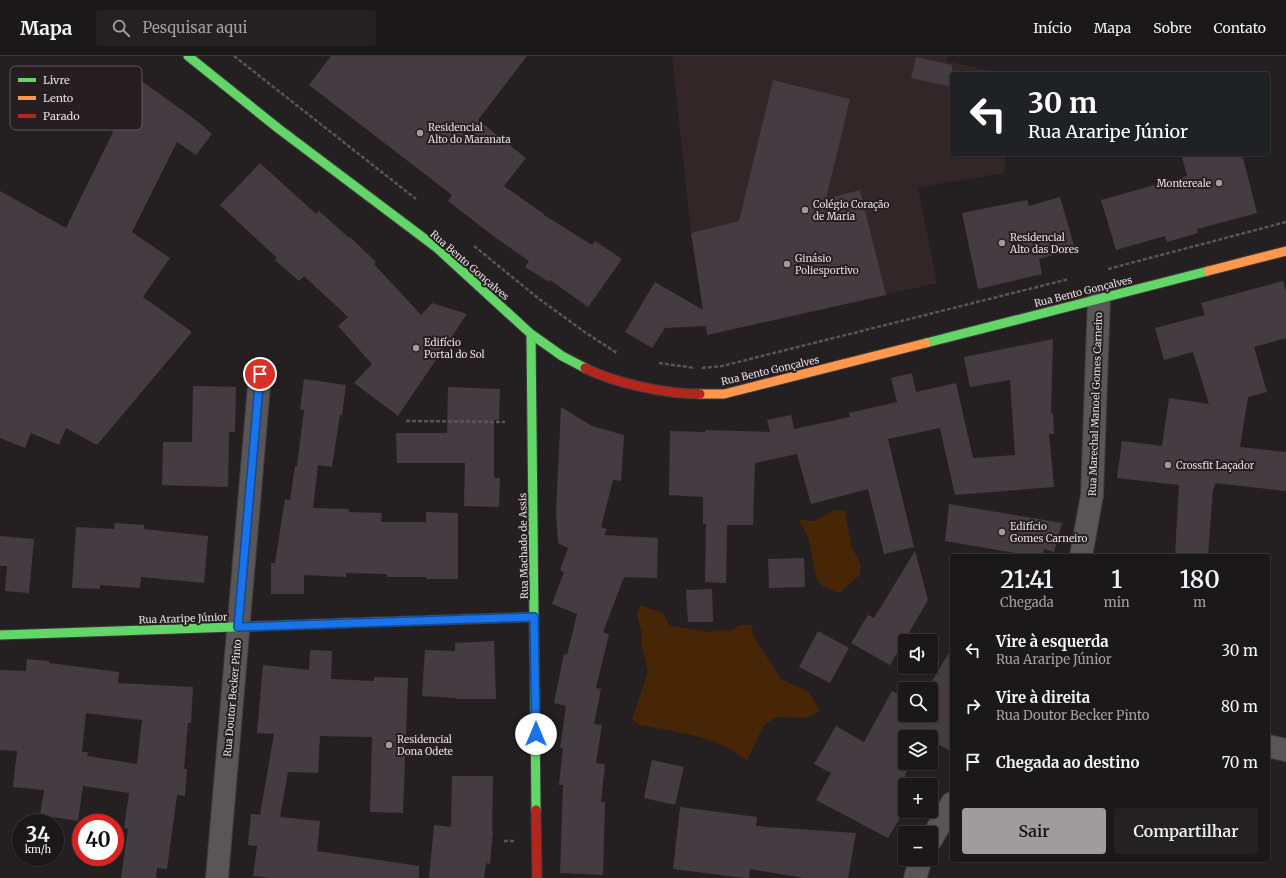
<!DOCTYPE html>
<html lang="pt">
<head>
<meta charset="utf-8">
<style>
  :root { --surface:#1b1819; --page:#242122; --text:#f1f3f6; --muted:#a0a0a2; --line:#393738; --accent:#a09b9c }
  body { margin:0; font-family:Merriweather,serif; background:var(--page); color:var(--text); height:100vh; display:flex; flex-direction:column; font-size:15px; white-space:nowrap }
  * { box-sizing:border-box; margin:0 }
  p { font-size:13px; color:var(--muted) }
  .icon { flex:none; width:22px; height:22px; fill:none; stroke:currentColor; stroke-width:2; stroke-linecap:round; stroke-linejoin:round }
  .map { position:relative; flex:1; overflow:hidden }
  .details { position:absolute; left:950px; top:498px; width:320px; height:308px; display:flex; flex-direction:column; background:var(--surface); border-radius:4px; box-shadow:0 1px 3px #0004,0 0 0 1px var(--line) }
  .details>* { flex:none }
  .banner { position:absolute; left:950px; top:16px; width:320px; height:84px; border-radius:4px; box-shadow:0 1px 3px #0004,0 0 0 1px var(--line); background:#202124; color:#fff; overflow:hidden }
  .fabs { position:absolute; left:898px; top:578px; display:grid; gap:8px }
  .fabs a { display:grid; place-items:center; width:40px; height:40px; border-radius:4px; background:var(--surface); box-shadow:0 1px 3px #0004,0 0 0 1px var(--line); font-size:20px }
  .speed { position:absolute; left:12px; top:758px; display:flex; gap:8px; font-size:20px; font-weight:700; text-align:center }
  .speed>* { display:grid; place-content:center; width:52px; height:52px; border-radius:50%; background:var(--surface); box-shadow:0 1px 3px #0004,0 0 0 1px var(--line); line-height:1 }
  .speed small { font-size:10px; font-weight:400 }
  .speed .limit { border:6px solid #d22; background:#fff; color:#111 }
  .pin { position:absolute; display:grid; place-items:center; width:34px; height:34px; color:#fff; margin:-17px; border:2px solid #fff; border-radius:50%; box-shadow:0 1px 4px #0007 }
  .me { position:absolute; width:44px; margin:-22px; rotate:0deg; stroke-linejoin:round; filter:drop-shadow(0 0 3px #0008) }
  .turn { display:flex; align-items:center; gap:14px; height:84px; padding:0 12px; font-size:18px }
  .turn .icon { width:52px; height:52px; stroke-width:2.5 }
  .turn b { display:block; font-size:28px; line-height:34px }
  .eta { display:flex; justify-content:space-evenly; align-items:center; height:68px; text-align:center }
  .eta b { font-size:24px; font-weight:600; line-height:28px }
  .primary-button { display:flex; gap:8px; margin-top:auto; padding:8px 12px }
  .primary-button a { flex:1; height:46px; border-radius:4px; background:var(--accent); color:#111; font-size:16px; font-weight:600; line-height:46px; text-align:center }
  .primary-button a+a { background:var(--page); color:var(--text) }
  ul { padding:0; list-style:none }
  li { display:flex; align-items:center; gap:12px; height:56px; padding:0 12px }
  li div { flex:1 }
  li b { display:block; font-size:15px }
  li em { font-style:normal }
  header { display:flex; align-items:center; gap:24px; box-sizing:border-box; height:56px; padding:0 20px; background:var(--surface); border-bottom:1px solid var(--line) }
  header strong { font-size:19px }
  nav { display:flex; gap:22px; margin-inline-start:auto; font-size:14px }
  .search { width:280px; height:36px; background:var(--page); display:flex; align-items:center; gap:10px; box-sizing:border-box; padding:0 14px; border-radius:4px; color:var(--muted); font-size:15px }
  .map>svg:first-child { display:block }
  .built { fill:#322628 }
  .green { fill:#472507 }
  .building { fill:#453c42; fill-rule:evenodd }
  .lines { fill:none; stroke-linecap:round; stroke-linejoin:round }
  .street-casing { stroke:#403c3d; stroke-width:24 }
  .fast-casing { stroke:#403c3d; stroke-width:11 }
  .slow-casing { stroke:#403c3d; stroke-width:11 }
  .jam-casing { stroke:#403c3d; stroke-width:11 }
  .path { stroke:#575555; stroke-width:2.5; stroke-dasharray:4 2; stroke-linecap:butt }
  .street { stroke:#585656; stroke-width:22 }
  .fast { stroke:#63d668; stroke-width:9 }
  .slow { stroke:#ff974d; stroke-width:9 }
  .jam { stroke:#b3261e; stroke-width:9 }
  .route-casing { stroke:#114b97; stroke-width:10 }
  .route { stroke:#1a73e8; stroke-width:7 }
  .poi-dot { fill:#a09b9c; stroke:#261e20; stroke-width:1.5 }
  .labels { text-anchor:middle; stroke-width:4; stroke-linejoin:round; paint-order:stroke }
  .poi-label { font-size:10px; fill:#e2ddde; stroke:#261e20; text-anchor:start }
  .street-label { font-size:10px; fill:#e2ddde; stroke:#261e20 }
  .key { fill:#261e20; stroke:#5e5759; stroke-width:1 }
  .key-label { font-size:11px; fill:#e2ddde }
</style>
</head>
<body>
<header>
<strong>Mapa</strong>
<div class="search"><svg class="icon" aria-label="search" viewBox="0 0 24 24"><circle cx="10" cy="10" r="6"/><path d="M15 15l6 6"/></svg>Pesquisar aqui</div>
<nav><a>Início</a><a>Mapa</a><a>Sobre</a><a>Contato</a></nav>
</header>
<div class="map">
<svg width="1286" height="822" viewBox="0 0 1286 822">
  <rect width="100%" height="100%" fill="#242021"/>
  <path class="built" d="M672,0H948L947,5L1003,18H952V98H1006L1004,117L918,131L937,227L707,279L691,177Z"/>
  <path class="green" d="M834,454L845,455L852,492L861,508L860,519L839,537L824,531L817,524L808,481L799,464L815,465Z
    M640,549L663,557L669,569L708,576L719,574L731,575L740,569H752L753,580L781,623L809,636L820,655L806,662L776,661L763,670L747,705C719,680 676,676 640,669L632,663L648,615L641,586L642,577L637,559Z"/>
  <path class="building" d="M331,0H527L478,64L526,102L504,130L544,158V159L592,189L595,185L622,203L588,251L550,224L549,226L525,211L529,205L496,182L448,145L452,139L309,29Z
    M916,1L952,9V31L911,22Z
    M139,23L197,65L212,78L196,99L177,86L132,176L170,202L143,241L192,276L97,389L66,372L59,389L31,377L25,392L0,382V135L66,172Z
    M773,24L850,43L826,143L860,134L886,239L707,279L706,270L665,272L652,292L625,276L655,226L703,254L691,177L739,165Z
    M1181,98H1242L1257,157L1197,173L1198,177L1167,186L1165,180L1116,194L1101,144L1187,120Z
    M260,107L316,158L319,155L349,182L350,181L376,206L374,208L421,259L432,247L467,258L398,360L354,327L372,308L338,270L348,261L304,220L299,225L275,204L277,202L220,149Z
    M1060,141L1075,193L1039,203L1042,218L978,233L962,157L1027,144L1029,150Z
    M1283,225L1286,236V282L1254,291L1267,336L1248,341L1240,391L1286,396V435L1215,427L1214,433H1213L1208,500H1175L1179,429L1117,422L1122,385L1162,390L1169,342L1209,348L1193,296L1164,304L1155,272L1205,259L1201,247Z
    M1053,283L1051,357H1053L1054,378H1049L1054,431L955,439L940,372L888,383L914,491L884,498L868,433L811,448L797,398L755,407L753,469H727L726,527L705,526L706,468H703V441L669,439L670,375L705,376V374L770,376L767,364L791,359L794,373L850,361L849,357L897,346L891,322L912,317L916,336L956,327L973,402L1015,399L1010,324L970,331L964,301Z
    M304,323L346,329L342,359H340L332,411L318,409L313,452L349,453V456L382,457L381,466H426V456L458,457V523H426V521H387V518L346,517V521L304,519V538H271V507H275L285,443L290,444L295,410H297L304,354L300,353Z
    M193,330L236,331L235,376H229L228,431L162,429L163,386H192Z
    M448,331L500,333L499,364H494V422H500L499,451L464,450L465,407H397L396,377H447Z
    M561,351L592,370L624,379L621,425L613,424L601,471L607,473L604,479L658,482L657,522L624,521L603,576L609,578L596,632L601,633L594,668L602,669L596,707L605,708L601,746H605L603,819L560,817L563,729H559L563,692H560L566,650L554,647L564,598L567,599L577,558L552,548L564,516L560,514L568,492L558,487L556,457Z
    M949,448L1062,467L1054,496L1044,493L1043,500H1033L945,485Z
    M115,467L144,469V473L208,480L204,527L141,521L140,532L100,529V533L72,532L76,471L114,473Z
    M0,480L34,483L29,537L5,535L7,510H0Z
    M915,495L928,544L890,609L851,587L868,559L874,562Z
    M804,502L805,531L769,532L768,503Z
    M712,533L713,566H688L686,534Z
    M818,575L849,592L830,627L799,611Z
    M494,585L496,643H457L456,642L422,640L425,594L455,595V587Z
    M952,592V696L931,684V681H905V707H912L905,719V754L888,782L816,744L831,717L814,708L836,670L864,686L892,635L905,642V659H931V633H927Z
    M310,594L332,595L331,623L374,625V621L408,622L403,757L370,756L372,681L320,680L318,717L288,716L280,761L320,765L317,795L419,810V822H270L253,820L257,790L248,789L251,758L260,759L274,678L257,677L263,609L309,614Z
    M27,603L49,605V607L119,616L118,627L193,631L191,667H188L184,713H187L185,740L177,739L167,813L157,812L156,822H121L128,773L124,772L129,737L83,730L78,765L40,759L44,734L13,731L17,695L0,694V614L26,615ZM86,657L142,664L137,708L87,700L88,696H82Z
    M652,704L684,711L675,749L644,742Z
    M452,720H493L492,775H493L490,808L486,807L484,822H429L434,769L451,771Z
    M680,751L757,761L756,770L856,777L848,822H804L750,813L749,822H744L673,813Z"/>
  <g class="lines">
    <g class="street-casing">
      <path id="street" d="M1081,500L1092,439L1099,243
        M1268,690L1286,694
        M931,784L952,747
        M217,822L260,318
        M915,822L921,803"/>
    </g>
    <g class="fast-casing">
      <path id="fast" d="M188,0L279,73L437,192L531,278L562,300L585,312
        M531,278L536,754
        M926,287L1208,215
        M0,579L347,567"/>
    </g>
    <g class="slow-casing">
      <path id="slow" d="M1208,215L1286,195
        M700,338H724L926,287
        M347,567L534,561"/>
    </g>
    <g class="jam-casing">
      <path id="jam" d="M585,312C614,327 666,338 700,338
        M536,754L537,822"/>
    </g>
    <path class="path" d="M234,0L416,143
      M474,190L538,242L586,277L617,297
      M1108,213L1286,166
      M659,307L695,312
      M702,312L722,310L1069,223
      M406,365L505,366
      M504,785H514"/>
    <use href="#street" class="street"/>
    <use href="#fast" class="fast"/>
    <use href="#slow" class="slow"/>
    <use href="#jam" class="jam"/>
  </g>
  <g class="lines">
    <g class="route-casing">
      <path id="route" d="M260,318L238,571L534,561L536,678"/>
    </g>
    <use href="#route" class="route"/>
  </g>
  <g class="poi-dot">
    <circle cx="420" cy="77" r="4"/>
    <circle cx="1219" cy="127" r="4"/>
    <circle cx="805" cy="154" r="4"/>
    <circle cx="1002" cy="187" r="4"/>
    <circle cx="787" cy="208" r="4"/>
    <circle cx="416" cy="292" r="4"/>
    <circle cx="1168" cy="409" r="4"/>
    <circle cx="1002" cy="476" r="4"/>
    <circle cx="389" cy="689" r="4"/>
  </g>
  <g class="labels">
    <g class="poi-label">
      <text x="428" y="75">Residencial<tspan x="428" dy="12">Alto do Maranata</tspan></text>
      <text x="1211" y="131" text-anchor="end">Montereale</text>
      <text x="813" y="152">Colégio Coração<tspan x="813" dy="12">de Maria</tspan></text>
      <text x="1010" y="185">Residencial<tspan x="1010" dy="12">Alto das Dores</tspan></text>
      <text x="795" y="206">Ginásio<tspan x="795" dy="12">Poliesportivo</tspan></text>
      <text x="424" y="290">Edifício<tspan x="424" dy="12">Portal do Sol</tspan></text>
      <text x="1176" y="413">Crossfit Laçador</text>
      <text x="1010" y="474">Edifício<tspan x="1010" dy="12">Gomes Carneiro</tspan></text>
      <text x="397" y="687">Residencial<tspan x="397" dy="12">Dona Odete</tspan></text>
    </g>
    <g class="street-label">
      <text transform="translate(470 209) rotate(41)" y="4">Rua Bento Gonçalves</text>
      <text transform="translate(1083 235) rotate(-14)" y="4">Rua Bento Gonçalves</text>
      <text transform="translate(770 314) rotate(-13)" y="4">Rua Bento Gonçalves</text>
      <text transform="translate(1095 348) rotate(-88)" y="4">Rua Marechal Manoel Gomes Carneiro</text>
      <text transform="translate(523 490) rotate(-91)" y="4">Rua Machado de Assis</text>
      <text transform="translate(183 562) rotate(-2)" y="4">Rua Araripe Júnior</text>
      <text transform="translate(232 642) rotate(-85)" y="4">Rua Doutor Becker Pinto</text>
    </g>
  </g>
  <rect x="10" y="10" width="132" height="64" rx="6" class="key"/>
  <rect x="18" y="22" width="18" height="4" fill="#63d668"/>
  <rect x="18" y="40" width="18" height="4" fill="#ff974d"/>
  <rect x="18" y="58" width="18" height="4" fill="#b3261e"/>
  <g class="key-label">
    <text x="43" y="28">Livre</text>
    <text x="43" y="46">Lento</text>
    <text x="43" y="64">Parado</text>
  </g>
</svg>
<div class="fabs">
<a><svg class="icon" aria-label="sound" viewBox="0 0 24 24"><path d="M4 9h4l5-4v14l-5-4H4zM17 9q2 3 0 6"/></svg></a>
<a><svg class="icon" aria-label="search" viewBox="0 0 24 24"><circle cx="10" cy="10" r="6"/><path d="M15 15l6 6"/></svg></a>
<a><svg class="icon" aria-label="layers" viewBox="0 0 24 24"><path d="M12 4l9 5-9 5-9-5zM3 14l9 5 9-5"/></svg></a>
<a>+</a>
<a>−</a>
</div>
<div class="speed"><div>34<small>km/h</small></div><div class="limit">40</div></div>
<div class="pin" style="left:260px;top:318px;background:#d93025"><svg class="icon" aria-label="arrive" viewBox="0 0 24 24"><path d="M6 21V4h12l-3 4 3 4H6"/></svg></div>
<svg class="me" style="left:536px;top:678px" viewBox="-20 -20 40 40"><circle r="19" fill="#fff"/><path d="M0-13L10 11 0 6-10 11z" fill="#1a73e8"/></svg>
<div class="banner">
<div class="turn"><svg class="icon" aria-label="left" viewBox="0 0 24 24"><path d="M17 20v-9H6M10 6l-5 5 5 5"/></svg><div><b>30 m</b>Rua Araripe Júnior</div></div>
</div>
<section class="details">
<div class="eta">
<div><b>21:41</b><p>Chegada</p></div>
<div><b>1</b><p>min</p></div>
<div><b>180</b><p>m</p></div>
</div>
<ul>
<li><svg class="icon" aria-label="left" viewBox="0 0 24 24"><path d="M17 20v-9H6M10 6l-5 5 5 5"/></svg><div><b>Vire à esquerda</b><p>Rua Araripe Júnior</p></div><em>30 m</em></li>
<li><svg class="icon" aria-label="right" viewBox="0 0 24 24"><path d="M7 20v-9h11M14 6l5 5-5 5"/></svg><div><b>Vire à direita</b><p>Rua Doutor Becker Pinto</p></div><em>80 m</em></li>
<li><svg class="icon" aria-label="arrive" viewBox="0 0 24 24"><path d="M6 21V4h12l-3 4 3 4H6"/></svg><div><b>Chegada ao destino</b></div><em>70 m</em></li>
</ul>
<div class="primary-button"><a>Sair</a><a>Compartilhar</a></div>
</section>
</div>
</body>
</html>
